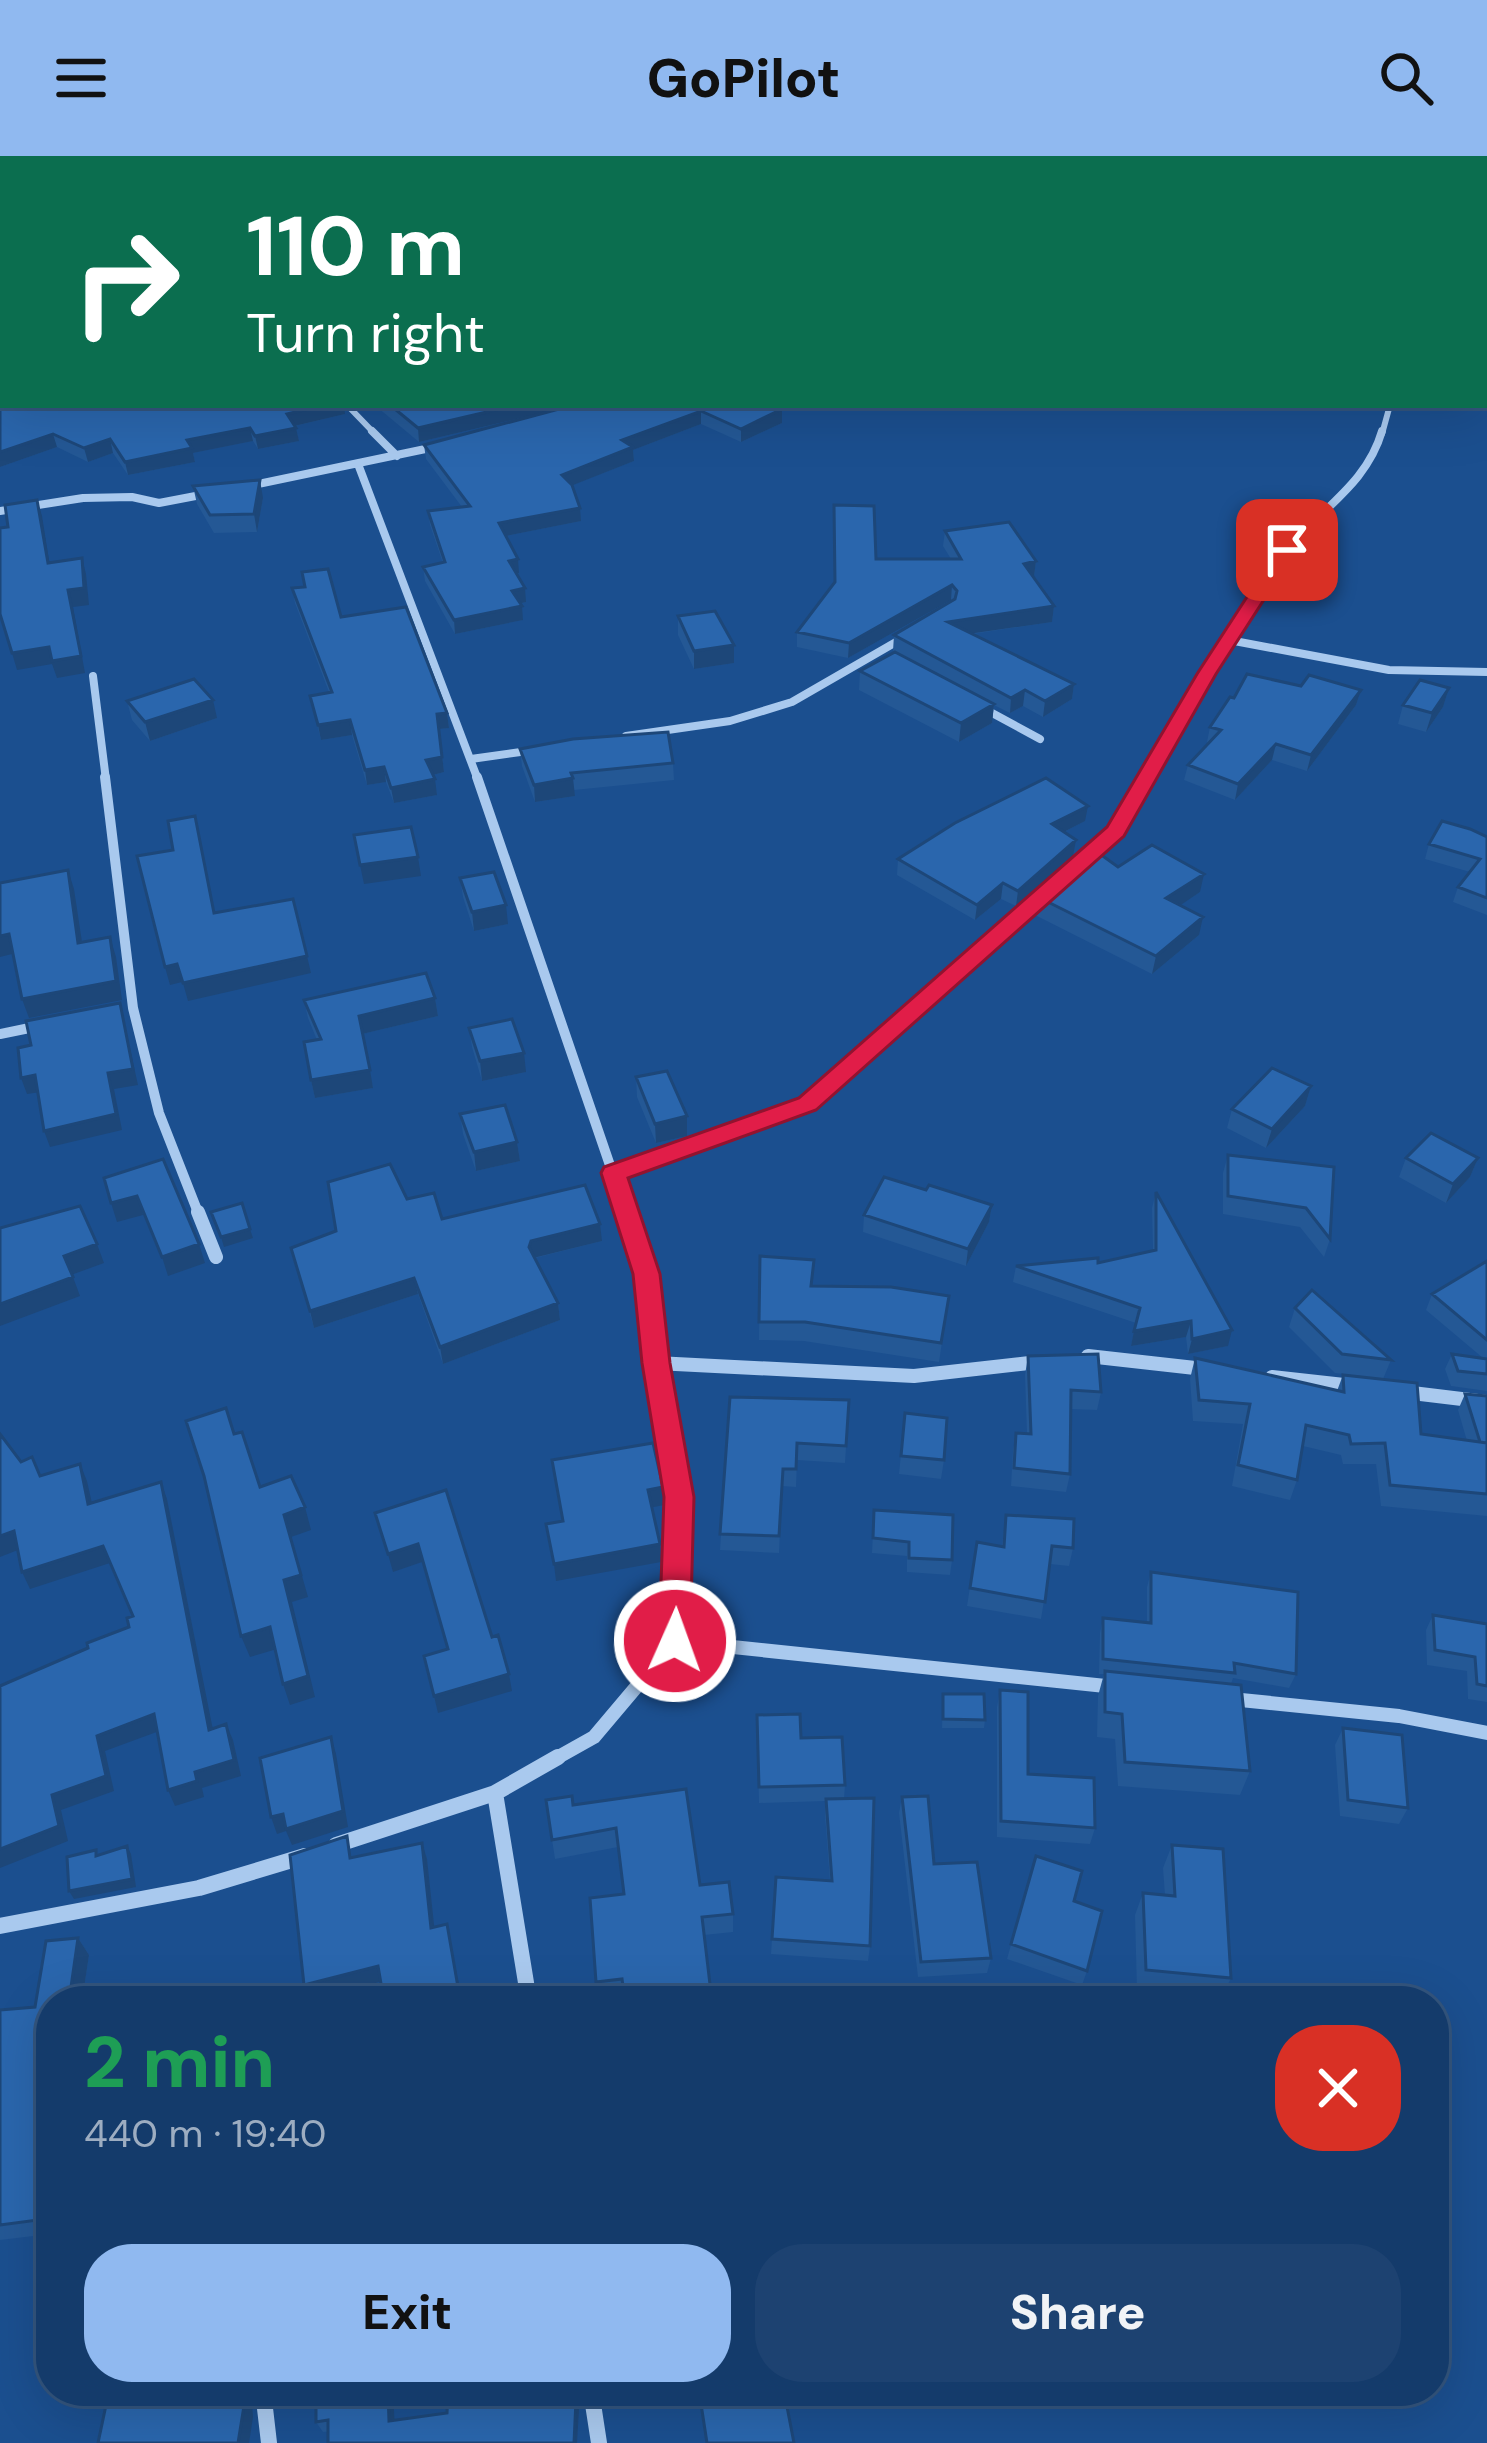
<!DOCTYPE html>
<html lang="en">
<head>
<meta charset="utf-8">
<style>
  :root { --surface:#143b6b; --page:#1d4271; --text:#f1f3f6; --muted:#9dadc1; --line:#33557e; --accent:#90b9f0 }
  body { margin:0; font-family:"DM Sans",sans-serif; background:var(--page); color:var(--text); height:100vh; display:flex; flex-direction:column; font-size:45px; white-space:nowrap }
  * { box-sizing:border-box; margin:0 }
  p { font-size:39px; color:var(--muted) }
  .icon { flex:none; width:66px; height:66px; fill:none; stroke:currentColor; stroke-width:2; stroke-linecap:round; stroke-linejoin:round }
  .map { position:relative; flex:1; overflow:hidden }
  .drawer { position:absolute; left:36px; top:1830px; width:1413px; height:420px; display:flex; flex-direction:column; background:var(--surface); border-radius:48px; box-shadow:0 12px 48px #0002,0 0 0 3px var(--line) }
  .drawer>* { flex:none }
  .banner { position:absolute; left:0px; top:0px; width:1488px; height:252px; box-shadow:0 12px 48px #0002,0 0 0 3px var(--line); background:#0b6e4f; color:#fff; overflow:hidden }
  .pin { position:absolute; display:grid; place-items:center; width:102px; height:102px; color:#fff; margin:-51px; border-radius:24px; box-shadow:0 6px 18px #0006 }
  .me { position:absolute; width:132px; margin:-66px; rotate:2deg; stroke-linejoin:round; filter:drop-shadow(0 0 9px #0008) }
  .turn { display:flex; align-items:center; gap:42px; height:252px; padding:0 48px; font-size:54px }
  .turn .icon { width:156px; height:156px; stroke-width:2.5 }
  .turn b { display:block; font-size:84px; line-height:102px }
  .round { display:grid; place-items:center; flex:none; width:126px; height:126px; border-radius:48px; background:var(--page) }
  .summary { display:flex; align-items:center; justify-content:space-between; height:204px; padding:0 48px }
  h1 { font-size:72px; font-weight:800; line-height:90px; color:#1e9e55 }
  .cta { display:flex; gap:24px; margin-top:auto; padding:24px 48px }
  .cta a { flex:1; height:138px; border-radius:48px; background:var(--accent); color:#111; font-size:48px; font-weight:800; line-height:138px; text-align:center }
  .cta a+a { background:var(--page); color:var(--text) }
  header { display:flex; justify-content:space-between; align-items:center; height:156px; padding:0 48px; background:var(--accent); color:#111; font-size:54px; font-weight:800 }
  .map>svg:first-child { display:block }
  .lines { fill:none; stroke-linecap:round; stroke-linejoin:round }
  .street-far4 { stroke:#a9c9ee; stroke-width:6 }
  .street-far3 { stroke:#a9c9ee; stroke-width:8 }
  .street-far2 { stroke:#a9c9ee; stroke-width:10 }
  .street-far1 { stroke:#a9c9ee; stroke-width:14 }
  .street { stroke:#a9c9ee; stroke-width:16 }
  .wall { fill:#245895 }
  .shaded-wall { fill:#1d4779 }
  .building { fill:#2a66ad; stroke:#1d4779; stroke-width:3 }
  .route { fill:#e11d48; stroke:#92132f; stroke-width:3 }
</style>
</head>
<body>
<header><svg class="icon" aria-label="menu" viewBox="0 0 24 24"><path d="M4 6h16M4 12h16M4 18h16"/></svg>GoPilot<svg class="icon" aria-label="search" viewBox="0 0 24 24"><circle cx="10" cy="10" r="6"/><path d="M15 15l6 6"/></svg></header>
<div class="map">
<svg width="1487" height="2287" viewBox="0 0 1487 2287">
  <rect width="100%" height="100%" fill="#1b4f8f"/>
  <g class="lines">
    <path class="street-far4" d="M510,0L515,3
      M1070,0L1080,3
      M347,249L375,278
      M1382,278L1390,249"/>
    <path class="street-far3" d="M372,275L397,300
      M358,308L478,624
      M244,331L435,291
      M0,355L83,342L132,341L159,347L206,338
      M1229,484L1389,514L1487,516
      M93,520L106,624
      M981,551L1040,583
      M626,580L730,565L792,546L903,482
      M471,603L535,594
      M1145,624C1189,548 1231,465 1286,396C1319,353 1366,330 1382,275"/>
    <path class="street-far2" d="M105,621L133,852L159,957L199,1059
      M477,621L627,1059
      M1083,705L1116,675L1147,621
      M0,878L44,869
      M613,1017L808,948L1046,739"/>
    <path class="street-far1" d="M198,1056L216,1101
      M1088,1200L1204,1213
      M656,1207L914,1220L1038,1206
      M1272,1221L1353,1230
      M1404,1236L1487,1246
      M675,1485L1115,1531
      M1231,1543L1399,1560L1487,1577
      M553,1604L594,1581L675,1485L679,1341L656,1207L647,1118L626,1056"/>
    <path class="street" d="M495,1637L529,1845
      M336,1689L495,1637L558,1601
      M0,1770L199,1732L305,1700
      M263,2235L269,2287
      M591,2235L599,2287"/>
  </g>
  <path class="wall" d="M0,0L345,258L295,270L299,285L258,293L253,285L193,297L195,306L128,319L113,297L88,306L57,291L0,311Z
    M556,0H675L680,3H560Z
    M356,249H772L782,253V267L741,286L701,268L633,294L634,305L572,329L581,365L506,380L519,417L517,418L526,446L520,448L523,464L455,478L425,425L423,411L443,407L430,369L428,355L462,351L426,303L424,289L568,251L419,286L377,251L362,254Z
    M193,330L263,342L257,376L214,377L197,348Z
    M945,375L1036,405L1034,420L1054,450L1052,466L972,478L1074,528L1072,543L1043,561L1023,550L1010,557L994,549L992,567L959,586L859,534L860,515L895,496L893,495L894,479L951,444L848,502L797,491V476L876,403H951L943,390Z
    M292,432L341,461L447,557L449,572L439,573L444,616L433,619L437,639L394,647L386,626L367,629L352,579L321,584L310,540L329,536L295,447Z
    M678,460L734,489V507L694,513L678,479Z
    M1301,530L1361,534L1356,549L1307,615L1272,604L1235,644L1184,624L1188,609L1208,587L1207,586L1210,571L1234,542Z
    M1449,532L1443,551L1426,576L1398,568L1403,549Z
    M127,545L217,562L150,585L132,564Z
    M520,593L673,607L674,624L574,634L575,640L535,646L522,610Z
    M1085,665L1064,676L1073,700L1016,750L1001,743L975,764L897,719L898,703Z
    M1487,681V759L1453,746L1458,731L1470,716L1425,703L1429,688Z
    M1118,711L1200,736L1180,749L1199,779L1152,818L1035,759L1038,741Z
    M460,722L508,768L474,775L463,741Z
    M435,842L438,860L362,878L373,932L315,942L311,924L317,884L308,862L304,844Z
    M469,872L526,916L482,925L472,891Z
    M636,921L687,960V980L656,987L637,941Z
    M1311,930L1305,950L1266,992L1227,972L1232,953Z
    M460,958L517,986L520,1005L476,1015L463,978Z
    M1228,999L1334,1011L1330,1083L1324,1101L1300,1071L1223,1058V1017Z
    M1406,1002H1478L1470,1021L1446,1047L1399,1021Z
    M926,1034L992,1049L989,1066L966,1110L863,1076L864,1059Z
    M1156,1036L1228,1190L1188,1198L1186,1181L1131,1190L1136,1167L1013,1126L1016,1110L1098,1107L1153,1094L1152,1052Z
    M407,1043L442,1063L602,1085L535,1102L558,1147L560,1164L443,1208L418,1138L314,1172L291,1092L336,1075Z
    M760,1100L812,1130L949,1140L939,1206L804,1185L759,1184Z
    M1487,1105V1235L1451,1230L1445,1213L1452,1198L1483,1202L1426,1154L1432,1138Z
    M1295,1152L1391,1204L1383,1223L1335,1217L1289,1171Z
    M1028,1200L1101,1236L1097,1254L1071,1253L1070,1318L1066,1336L1011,1330L1013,1295L1016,1277L1027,1278L1025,1219Z
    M1195,1202L1337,1235L1343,1219L1421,1278L1467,1285L1458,1254L1465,1238L1487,1240V1360L1381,1350L1376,1308H1343L1341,1299L1303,1290L1297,1324L1290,1344L1232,1330L1243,1268L1193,1265L1190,1223Z
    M730,1241L849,1244L845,1307L797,1304L796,1331L782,1330L779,1397L720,1394Z
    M905,1257L944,1304L941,1323L899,1318Z
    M874,1354L952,1404L950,1419L907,1416V1400L872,1397Z
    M1006,1359L1073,1392L1069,1410L1050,1408L1041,1463L967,1450L977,1386L1002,1390Z
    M1151,1416L1296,1518L1289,1532L1233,1522L1231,1528L1250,1615L1240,1639L1118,1630L1115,1583L1097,1581L1098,1540L1104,1518H1099L1100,1477L1103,1462L1147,1466V1431Z
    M1433,1459L1487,1468V1546L1468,1543L1467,1515L1427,1509L1426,1474Z
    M1000,1534L1028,1618L1095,1672L1090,1688L997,1681V1551Z
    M943,1538L985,1564L984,1572H942Z
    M757,1559L801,1582L845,1629L844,1643L870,1790L868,1805L771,1798L776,1721L830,1725L825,1659L826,1645L759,1647Z
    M1343,1572L1408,1652L1399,1668L1340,1660L1335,1589Z
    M686,1633L700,1729L733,1758V1776L704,1779L624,1841L599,1844L596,1826L624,1738L618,1691L555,1703L546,1644L573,1649Z
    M902,1641L934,1708L991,1802L987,1817L918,1821L899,1657Z
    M1172,1689L1231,1822L1220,1844L1137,1835L1135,1759L1143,1737L1165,1739L1163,1712Z
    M1036,1700L1074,1745L1087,1815L1082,1829L1007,1803Z
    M78,1782L89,1799L82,1845H51L50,2078L0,2084V1854L35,1851Z
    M316,2235H393L394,2265L447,2257L448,2235H546V2245L579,2253L323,2276L316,2266Z"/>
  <path class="shaded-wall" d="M325,249H344L345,258L290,271L287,258Z
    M362,249H377V251L362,254Z
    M517,249H575L419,286L418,272Z
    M782,253V267L741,286V273Z
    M701,255V268L633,294L634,305L563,333L562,319L622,284Z
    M250,272L253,285L193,297L195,306L128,319L125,306L187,284Z
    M296,272L299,285L258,293L255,280Z
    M53,278L57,291L0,311V296Z
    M110,283L113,297L88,306L84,292Z
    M260,324L263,342L257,376L254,358Z
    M37,344L42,360L52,423L48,407Z
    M580,352L581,365L501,381L499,367Z
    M82,402L86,418L89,449L73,451L85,517L57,522L52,508L17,514L12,497L49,491L68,434Z
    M518,403L519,417L510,419L509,405Z
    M1036,405L1034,420L1024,408Z
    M952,429L951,444L848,502L849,487Z
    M525,432L526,446L514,449L512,435Z
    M522,450L523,464L455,478L454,464Z
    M1054,450L1052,466L947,481L948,466Z
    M734,489V507L694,513V495Z
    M1074,528L1072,543L1043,561L1045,545Z
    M1449,532L1443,551L1426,576L1432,557Z
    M1025,534L1023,550L1010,557L1011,542Z
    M1361,534L1356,549L1307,615L1311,599Z
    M213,544L217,562L150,585L145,566Z
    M994,548L992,567L959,586L961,567Z
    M447,557L449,572L439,573L444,616L429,620L426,604L437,558Z
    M350,564L352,579L321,584L318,569Z
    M1276,588L1272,604L1235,644L1238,628Z
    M384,611L386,626L367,629L365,614Z
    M573,622L575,640L535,646L534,629Z
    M435,623L437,639L394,647L391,632Z
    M1088,650L1085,665L1050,683L1052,668Z
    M1076,684L1073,700L1016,750L1018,735Z
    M418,701L421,720L364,728L360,709Z
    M68,714L74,733L85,806L78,787Z
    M1204,718L1200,736L1163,761L1166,742Z
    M1003,727L1001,743L975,764L977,749Z
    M506,749L508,768L474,775L472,756Z
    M1203,761L1199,779L1152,818L1156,800Z
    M9,778L16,797L0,801V780Z
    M110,781L116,801L122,844L29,862L22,843Z
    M307,800L311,817L188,845L183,827Z
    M177,808L182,826L170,829L165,811Z
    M435,842L438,860L362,878L359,860Z
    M120,847L138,929L114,933L122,974L50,991L44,975L108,917Z
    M524,897L526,916L482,925L480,905Z
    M370,914L373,932L315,942L311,924Z
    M35,919L41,936L27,938L21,922Z
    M1311,930L1305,950L1266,992L1272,973Z
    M687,960V980L656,987L655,968Z
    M517,986L520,1005L476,1015L474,996Z
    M1478,1002L1470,1021L1446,1047L1453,1028Z
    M137,1040L143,1059L117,1066L111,1047Z
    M992,1049L989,1066L966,1110L968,1093Z
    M600,1068L602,1085L533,1102L529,1091L531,1085Z
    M250,1073L253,1082L224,1091L221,1081Z
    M97,1088L104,1107L71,1119L64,1100Z
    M199,1088L205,1107L168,1120L162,1101Z
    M73,1121L80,1140L0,1170V1148Z
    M414,1122L418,1138L314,1172L310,1155Z
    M558,1147L560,1164L443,1208L440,1191Z
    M1191,1165L1186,1181L1131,1190L1134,1175Z
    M1232,1174L1228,1190L1188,1198L1192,1183Z
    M80,1308L87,1325L96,1365L88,1348Z
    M161,1326L167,1343L216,1589L209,1574Z
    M663,1331L664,1349L649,1352L648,1334Z
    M305,1351L311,1374L291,1381L308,1441L292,1446L315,1541L290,1549L283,1528L284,1359Z
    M14,1375L23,1392L0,1401V1380Z
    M418,1388L422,1406L393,1416L388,1398Z
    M660,1388L661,1406L556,1425L554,1408Z
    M103,1390L110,1407L30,1433L22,1416Z
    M270,1471L277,1493L250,1501L241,1480Z
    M509,1518L512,1535L438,1557L434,1540Z
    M154,1558L162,1574L105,1595L114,1635L61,1654L68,1685L0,1712V1693L52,1639L97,1580Z
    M226,1568L233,1584L241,1620L202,1632L204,1641L175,1650L168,1634L195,1616Z
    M331,1581L336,1598L348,1671L292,1689L286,1675L277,1678L271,1661Z
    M422,1687L427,1703L436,1787L431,1772Z
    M127,1690L131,1698L136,1731L74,1743L69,1735Z
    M447,1768L462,1845H428Z
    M78,1782L89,1799L82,1845H69Z
    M378,1810L383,1825L311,1844L304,1829Z
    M47,1986L51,1991L50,2078L38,2064Z
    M243,2235H251L253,2261L249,2287H238Z
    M388,2235H393L395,2275L389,2265Z
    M576,2244L579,2253L577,2287H574Z"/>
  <path class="building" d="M0,0H251L254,3H3V249H325L287,258L296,272L255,280L250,272L187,284L192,292L125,306L110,283L84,292L53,278L0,296Z
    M583,0H675L680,3H588Z
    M390,249H517L418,272Z
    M574,249H772L782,253L741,273L701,255L622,284L633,291L562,319L572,329L580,352L499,367L518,403L509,405L525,432L512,435L522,450L454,464L423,411L445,406L428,355L470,350L424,289Z
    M260,324L254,358L210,359L193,330Z
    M37,344L48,407L82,402L84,432L68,434L81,500L52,505L49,491L12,497L0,458V372L8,371L5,349Z
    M834,349L874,350L876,403H961L945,375L1009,366L1036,405L1024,408L1054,450L948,466L1074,528L1045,545L1025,534L1011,542L894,479L955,443L957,435L952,429L849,487L797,476L835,426Z
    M328,413L341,461L406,451L447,557L437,558L442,601L426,604L435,623L391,632L384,611L365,614L350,564L318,569L310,540L332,536L292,432L305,431L302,416Z
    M715,455L734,489L694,495L678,460Z
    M895,496L994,548L961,567L860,515Z
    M1247,518L1301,530L1309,519L1361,534L1311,599L1276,588L1238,628L1188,609L1221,574L1210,571L1230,541L1234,542Z
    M194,523L213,544L145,566L127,545Z
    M1420,524L1449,532L1432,557L1403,549Z
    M668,576L673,607L571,617L573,622L534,629L520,593L573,583Z
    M1046,622L1088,650L1052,668L1076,684L1018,735L1003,727L977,749L898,703L955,667Z
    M195,660L214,757L293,743L307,800L183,827L177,808L165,811L137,700L173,694L168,665Z
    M1442,665L1470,673L1487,681V742L1458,731L1480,703L1429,688Z
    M411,671L418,701L360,709L354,679Z
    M1152,689L1204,718L1166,742L1203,761L1156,800L1038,741L1093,693L1118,711Z
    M68,714L78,787L110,781L116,825L22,843L9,778L0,780V727Z
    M494,716L506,749L472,756L460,722Z
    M426,817L435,842L359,860L370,914L311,924L304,886L321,883L304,844Z
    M120,847L133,913L108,917L116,958L44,975L35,919L21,922L18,892L31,889L26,865Z
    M512,863L524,897L480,905L469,872Z
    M1272,912L1311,930L1272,973L1232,953Z
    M667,915L687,960L655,968L636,921Z
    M505,949L517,986L474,996L460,958Z
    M1431,977L1478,1002L1453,1028L1406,1002Z
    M1228,999L1334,1011L1330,1083L1306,1052L1228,1040Z
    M163,1003L199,1088L162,1101L137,1040L111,1047L104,1022Z
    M390,1008L407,1043L434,1037L442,1063L585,1029L600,1068L531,1085L529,1091L558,1147L440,1191L414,1122L310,1155L291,1092L336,1075L328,1026Z
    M884,1021L926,1034L929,1029L992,1049L968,1093L864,1059Z
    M1156,1036L1232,1174L1192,1183L1191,1165L1134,1175L1140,1152L1016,1110L1098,1102V1107L1156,1094Z
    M242,1047L250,1073L221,1081L211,1056Z
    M80,1050L97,1088L64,1100L73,1121L0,1148V1072Z
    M760,1100L814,1104L811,1130L891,1131L949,1140L941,1187L805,1166H759Z
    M1487,1105V1184L1432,1138Z
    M1312,1134L1391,1204L1342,1198L1295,1152Z
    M1098,1198L1101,1236L1071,1234L1070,1318L1014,1312L1016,1277L1031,1278L1028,1200Z
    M1452,1198L1487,1203V1218L1458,1215Z
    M1195,1202L1344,1236L1343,1219L1417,1227L1421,1278L1487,1287V1338L1390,1329L1385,1287L1351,1288L1349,1279L1306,1269L1297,1324L1238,1309L1250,1248L1199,1244Z
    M1465,1238L1487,1240V1287L1480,1286Z
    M730,1241L849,1244L846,1290L797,1287L796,1313H783L779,1380L720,1378Z
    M226,1252L234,1278L242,1276L260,1331L291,1320L305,1351L284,1359L301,1419L284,1424L308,1520L283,1528L270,1471L241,1480L204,1320L186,1265Z
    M905,1257L947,1262L944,1304L901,1300Z
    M0,1278L21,1306L32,1301L40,1320L80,1308L88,1348L161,1326L209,1574L226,1568L234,1604L195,1616L197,1625L168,1634L154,1558L97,1580L106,1620L52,1639L59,1670L0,1693V1530L88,1492L87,1487L129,1471L127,1462L133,1460L103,1390L22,1416L14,1375L0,1380Z
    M653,1287L663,1331L648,1334L660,1388L554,1408L546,1368L563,1365L552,1304Z
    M446,1334L492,1481L498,1479L509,1518L434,1540L424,1500L448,1493L418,1388L388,1398L375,1357Z
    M874,1354L953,1359L952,1404L909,1402V1386L873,1382Z
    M1006,1359L1074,1363L1073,1392L1052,1390L1045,1446L970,1432L977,1386L1004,1391Z
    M1151,1416L1298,1436L1296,1518L1234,1507L1235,1517L1103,1503V1462L1151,1467Z
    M1433,1459L1487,1468V1530L1477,1528L1475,1501L1435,1494Z
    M1105,1515L1241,1529L1250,1615L1125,1606L1122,1558L1105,1556Z
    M1000,1534L1028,1536V1618L1094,1622L1095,1672L1001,1665Z
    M943,1538H984L985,1564L943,1563Z
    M800,1558L801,1582L842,1581L845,1629L759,1631L757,1559Z
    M1343,1572L1402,1579L1408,1652L1348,1644Z
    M331,1581L343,1655L286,1673L283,1658L271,1661L260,1602Z
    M686,1633L700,1729L729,1726L733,1758L702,1761L712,1845H625L622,1823L596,1826L590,1742L624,1738L616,1672L552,1684L546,1644L572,1640L573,1649Z
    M928,1640L934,1708L977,1706L991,1802L921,1806L902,1641Z
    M874,1642L870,1790L772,1783L776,1721L832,1725L826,1643Z
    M347,1680L350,1702L422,1687L431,1772L447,1768L459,1837L428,1845H384L378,1810L304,1829L290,1699Z
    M1172,1689L1223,1693L1231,1822L1146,1814L1143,1737L1175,1740Z
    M127,1690L132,1723L69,1735L67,1701L96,1694V1700Z
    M1036,1700L1082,1715L1074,1745L1102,1755L1087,1815L1011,1788Z
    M78,1782L69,1845H51V1985L47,1986L38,2064L0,2069V1854L35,1851L46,1785Z
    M109,2235H243L244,2250L238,2287H98Z
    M316,2235H388L389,2265L447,2257L448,2235H542L543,2246L576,2244L574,2287H328V2264L316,2266Z
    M699,2235H784L794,2287H707Z"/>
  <path class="route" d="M1280,390L1296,394L1216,518L1124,680L816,954L628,1022L660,1118L670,1207L694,1341L690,1485L686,1495L675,1499L664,1495L659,1485L664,1341L642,1207L633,1118L601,1017L604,1011L799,942L1107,671L1197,518Z"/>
</svg>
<div class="pin" style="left:1287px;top:394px;background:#d93025"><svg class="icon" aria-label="arrive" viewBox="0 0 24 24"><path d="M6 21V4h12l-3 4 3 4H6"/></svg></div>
<svg class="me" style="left:675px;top:1485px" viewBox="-20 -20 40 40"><circle r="17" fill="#e11d48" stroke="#fff" stroke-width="3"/><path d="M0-11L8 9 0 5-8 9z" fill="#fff"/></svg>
<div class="banner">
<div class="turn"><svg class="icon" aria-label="right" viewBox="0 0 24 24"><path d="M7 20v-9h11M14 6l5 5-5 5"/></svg><div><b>110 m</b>Turn right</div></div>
</div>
<section class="drawer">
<div class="summary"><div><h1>2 min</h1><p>440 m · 19:40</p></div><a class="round" style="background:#d93025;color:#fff"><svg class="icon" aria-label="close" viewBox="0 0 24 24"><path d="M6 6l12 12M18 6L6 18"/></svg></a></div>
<div class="cta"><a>Exit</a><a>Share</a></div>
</section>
</div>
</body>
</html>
